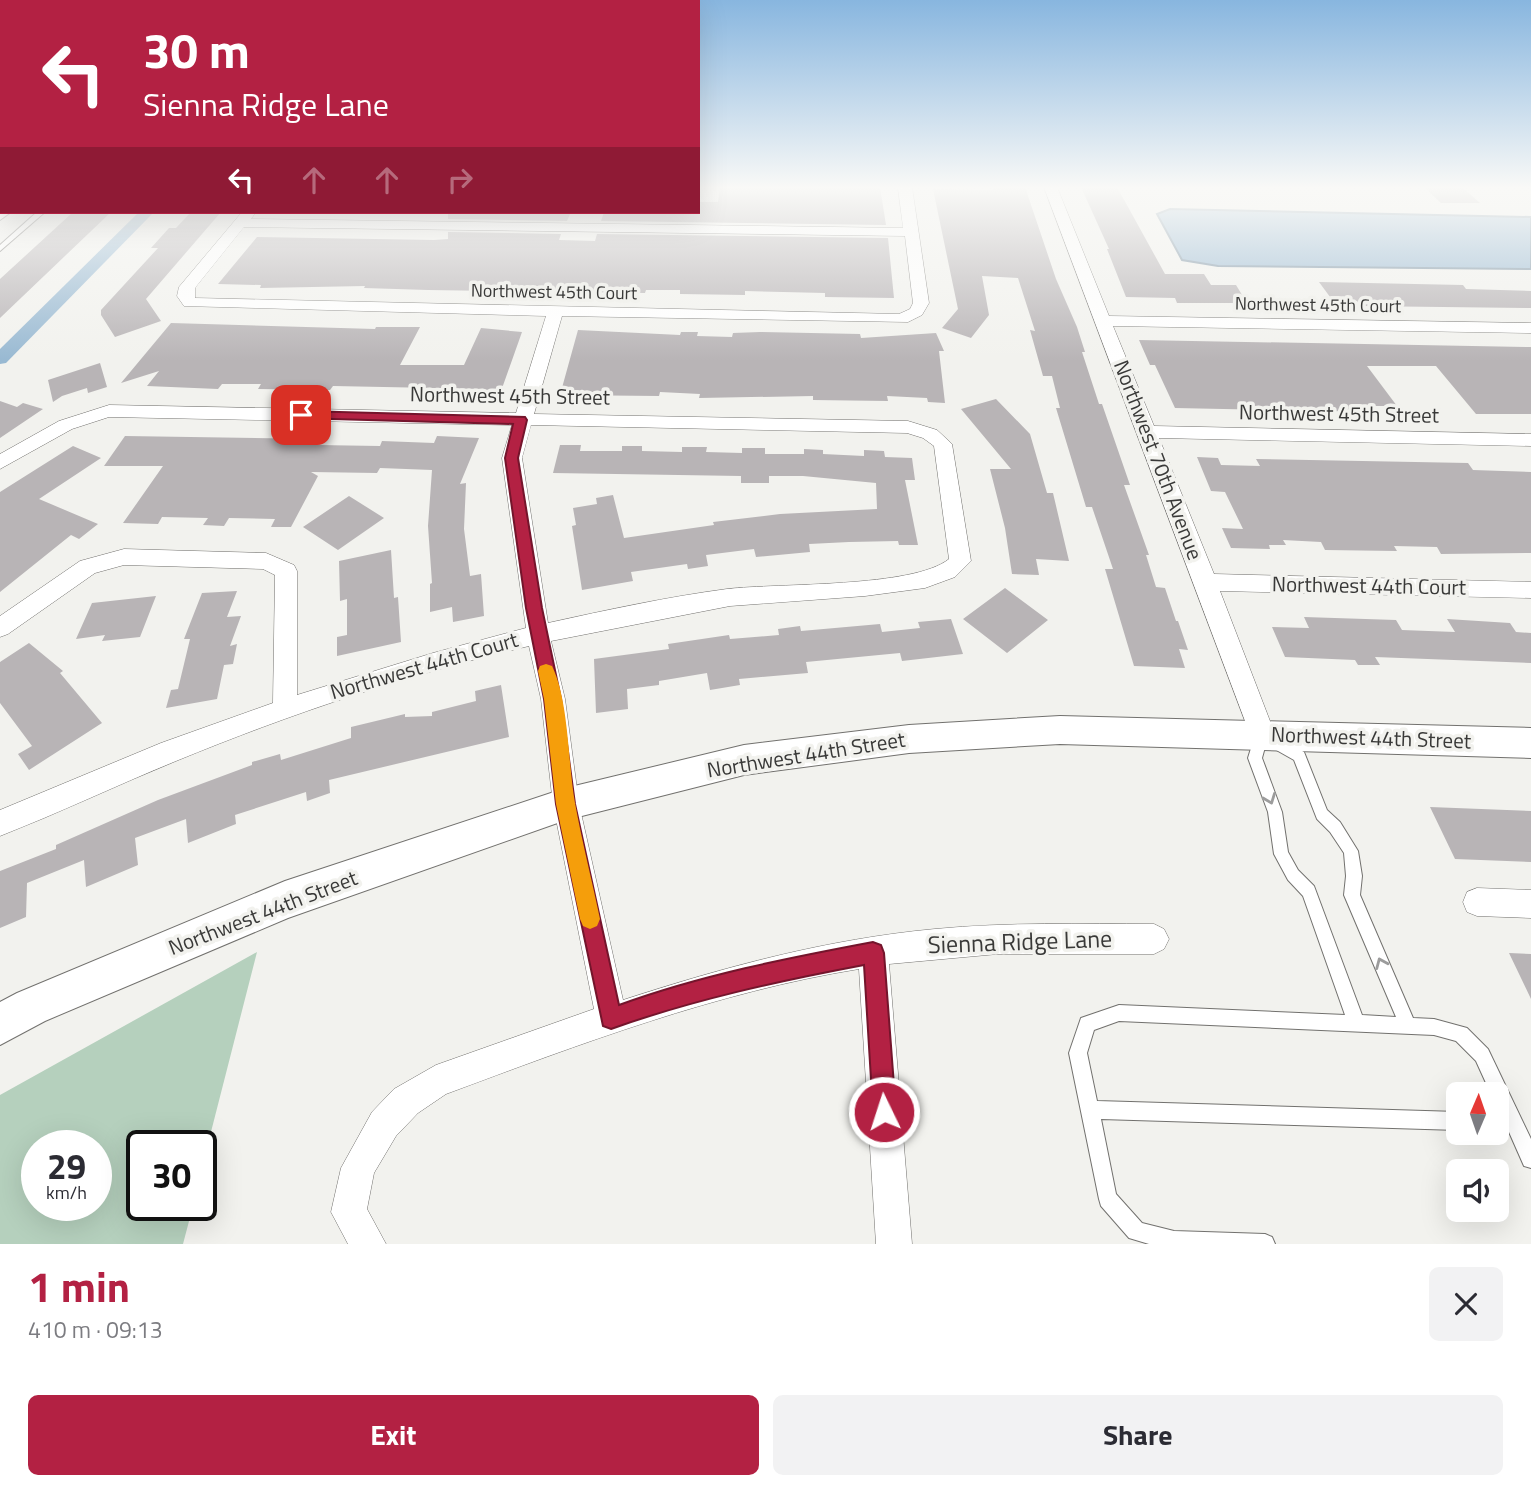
<!DOCTYPE html>
<html lang="en">
<head>
<meta charset="utf-8">
<style>
  :root { --surface:#fff; --page:#f2f2f3; --text:#2b2b33; --muted:#7c7c81; --accent:#b32143 }
  body { margin:0; font-family:"Titillium Web",sans-serif; background:var(--page); color:var(--text); height:100vh; display:flex; flex-direction:column; font-size:26px; white-space:nowrap }
  * { box-sizing:border-box; margin:0 }
  p { font-size:23px; color:var(--muted) }
  .icon { flex:none; width:38px; height:38px; fill:none; stroke:currentColor; stroke-width:2; stroke-linecap:round; stroke-linejoin:round }
  .map { position:relative; height:1244px; overflow:hidden }
  .sheet { display:flex; flex-direction:column; background:var(--surface); flex:1 }
  .sheet>* { flex:none }
  .hud { position:absolute; left:0px; top:0px; width:700px; height:214px; box-shadow:0 7px 28px #0002; background:#b32143; color:#fff; overflow:hidden }
  .needle { width:46px; rotate:2deg }
  .fabs { position:absolute; left:1446px; top:1082px; display:grid; gap:14px }
  .fabs a { display:grid; place-items:center; width:63px; height:63px; border-radius:10px; background:var(--surface); box-shadow:0 7px 28px #0002; font-size:35px }
  .speed { position:absolute; left:21px; top:1130px; display:flex; gap:14px; font-size:35px; font-weight:700; text-align:center }
  .speed>* { display:grid; place-content:center; width:91px; height:91px; border-radius:50%; background:var(--surface); box-shadow:0 7px 28px #0002; line-height:1 }
  .speed small { font-size:18px; font-weight:400 }
  .speed .limit { border:4px solid #111; border-radius:10px; background:#fff; color:#111 }
  .pin { position:absolute; display:grid; place-items:center; width:60px; height:60px; color:#fff; margin:-30px; border-radius:14px; box-shadow:0 4px 10px #0006 }
  .me { position:absolute; width:77px; margin:-38px; rotate:356deg; stroke-linejoin:round; filter:drop-shadow(0 0 5px #0008) }
  .turn { display:flex; align-items:center; gap:24px; height:147px; padding:0 28px; font-size:32px }
  .turn .icon { width:91px; height:91px; stroke-width:2.5 }
  .turn b { display:block; font-size:49px; line-height:60px }
  .lanes { display:flex; align-items:center; height:66px; padding:0 28px; background:#0003; justify-content:center; gap:35px; direction:ltr }
  .lanes .off { opacity:.35 }
  .round { display:grid; place-items:center; flex:none; width:74px; height:74px; border-radius:10px; background:var(--page) }
  .overview { display:flex; align-items:center; justify-content:space-between; height:119px; padding:0 28px }
  h1 { font-size:42px; font-weight:700; line-height:52px; color:var(--accent) }
  .button { display:flex; gap:14px; margin-top:auto; padding:14px 28px }
  .button a { flex:1; height:80px; border-radius:10px; background:var(--accent); color:#fff; font-size:28px; font-weight:700; line-height:80px; text-align:center }
  .button a+a { background:var(--page); color:var(--text) }
  .map>svg:first-child { display:block }
  .green { fill:#b5d0bd; fill-rule:evenodd }
  .water { fill:#98b9d2; stroke:#7c93a4; stroke-width:2 }
  .lines { fill:none; stroke-linecap:round; stroke-linejoin:round }
  .canal { fill:#98b9d2; fill-rule:evenodd }
  .building { fill:#b8b4b6 }
  .service-casing { stroke:#72716e; stroke-width:2 }
  .minor-casing { stroke:#72716e; stroke-width:1 }
  .tertiary-casing { stroke:#72716e; stroke-width:2 }
  .service { fill:#fff; fill-rule:evenodd }
  .minor { fill:#fff; fill-rule:evenodd }
  .tertiary { fill:#fff; fill-rule:evenodd }
  .oneway { stroke:#9c9c9c }
  .route { fill:#b32143; stroke:#74152c; stroke-width:2 }
  .slow { fill:#f59e0b }
  .labels { text-anchor:middle; stroke-width:7; stroke-linejoin:round; paint-order:stroke }
  .far-street-label { font-size:18px; fill:#393938; stroke:#f2f2ee }
  .street-label { font-size:21px; fill:#393938; stroke:#f2f2ee }
  .near-street-label { font-size:24px; fill:#393938; stroke:#f2f2ee }
</style>
</head>
<body>
<div class="map">
<svg width="1531" height="1244" viewBox="0 0 1531 1244">
  <rect width="100%" height="100%" fill="#f2f2ee"/>
  <path class="green" d="M257,952L201,1171V1146H142V1206H193L183,1244H0V1095ZM37,1146H96V1206H37Z"/>
  <path class="water" d="M1170,209L1531,217V269L1218,266L1182,260L1157,214Z"/>
  <g class="lines">
    <path class="canal" d="M139,212H154L6,363L0,364V349Z"/>
  </g>
  <path class="building" d="M720,187H880L886,225L601,221L604,212H698V202H718Z
    M992,187H1025L1056,279L1077,327L1085,352H1082L1099,404H1102L1130,485H1124L1149,555H1146L1156,587L1165,588L1176,621H1178L1188,650L1179,649L1185,668L1134,666L1105,569H1113L1092,507H1086L1056,408H1060L1052,376H1043L1030,330L1035,331L1018,278L982,276L989,315L971,338L942,328L958,309L933,189L993,190Z
    M1081,187H1117L1165,274H1204L1211,285H1236L1247,303H1177L1175,298L1126,297L1107,249H1109Z
    M1424,187H1462L1480,203H1441Z
    M191,212H221L146,299L161,321L115,337L101,315V310L158,248H151L169,228H176Z
    M448,212H571L567,221L448,219Z
    M72,213H110L0,318V279Z
    M448,232L561,234L559,240L595,241L597,234L888,238L894,298L825,297V293L745,291V295L680,294V290H646L645,293L428,290L364,288L365,286L260,288L261,285L218,284L257,237L434,240L448,239Z
    M1319,282L1463,285L1466,289L1531,291V308L1360,306L1357,301H1333Z
    M171,323L375,329L376,327H420L400,365H464L481,328L522,332L500,394H483L485,389L333,386L330,390L258,389L261,384H222L218,389L147,386L159,371L121,383Z
    M578,330L680,335L681,332H698L697,336L732,337L733,333L760,332L860,334L861,338L936,333L944,351H939L945,403L928,402L927,398L887,396L888,401L813,400V396L699,398L700,394L660,392L659,396L560,395Z
    M1139,340L1531,347V414H1476L1436,366H1367L1397,406H1370L1375,412L1175,408L1155,365H1150Z
    M100,363L107,387L88,393L87,388L62,396L53,402L48,380Z
    M996,399L1030,434L1047,493H1053L1069,561L1036,559L1039,575L1012,574L1005,528L990,469H1011L961,409Z
    M0,401L17,407L23,403L43,409L0,438Z
    M125,436L319,439L317,445L380,446L382,441L434,443L437,436L479,438L460,484L466,483L464,529L470,576L481,574L484,616L453,622L452,607L430,612V584L432,583L428,526L432,470L380,468L377,473L311,472L318,476L291,527H271L275,519L229,518L224,526L203,525L208,518L162,517L158,524L123,523L163,466H104Z
    M560,445H581L580,451H622V446H642V451L682,452V447H707L706,452L742,453V448H765V454H804V449L823,450V454L864,456V450L884,451L885,457L912,458L915,480H905L918,545H899L898,541L849,542L809,544L810,552L756,557L754,549L706,555L708,566L688,569L687,564L631,572L633,581L582,590L572,526L576,525L573,508L597,504L596,498L613,495L624,538L714,525L713,522L780,514L877,509L876,483L803,476H769V483H741V476L553,473Z
    M73,446L101,458L39,499L98,524L79,539L71,535L0,592V492Z
    M1197,457L1218,458L1221,465L1260,466L1256,459L1468,463L1473,470L1531,472V553L1441,554L1437,547L1394,546L1397,551L1325,550L1321,542L1283,540L1286,545H1269L1270,549L1231,548L1222,528L1243,529L1225,492L1211,491Z
    M349,496L384,518L338,550L303,527Z
    M391,550L394,598L398,597L401,642L337,656V637L347,635V599L340,601L339,561Z
    M1005,588L1048,620L1007,653L963,619Z
    M237,591L227,617L241,616L230,646L237,644L233,664L224,665L217,699L166,708L171,690L178,689L190,639H184L202,593Z
    M156,596L140,637L102,641L105,635L76,639L92,603Z
    M1304,617L1396,620L1402,630L1455,632L1447,619L1510,623L1516,632L1531,633V663L1375,657L1380,665H1358L1355,660L1285,657L1272,627L1309,628Z
    M951,619L963,654L902,661L900,653L806,662L808,673L739,679L740,685L710,690L707,673L659,681V685L627,689L628,709L596,713L594,659L669,649L668,644L729,635L730,639L779,635L778,629L800,626L801,631L880,624L882,632L920,628L918,622Z
    M29,643L63,671L60,673L102,723L29,770L18,754L32,746L0,703V662Z
    M501,685L509,737L329,780L330,793L307,801L306,792L235,815L236,824L188,843L186,819L135,838L138,865L86,887L84,860L27,883L26,917L0,928V871L56,849V845L158,800L252,765V762L280,754L281,760L351,738V727L405,714V717L432,716V712L476,701L475,691Z
    M1430,807L1531,811V862L1455,859Z
    M1509,953L1531,954V999Z"/>
  <g class="lines">
    <g class="service-casing">
      <path id="service" d="M3,212H11L0,220V214Z
        M37,212H45L0,251V245Z
        M1261,730L1266,732L1268,736L1262,758L1282,812L1288,852L1298,870L1314,886L1362,1015L1396,1017L1344,895L1346,876L1344,853L1330,832L1317,819L1294,760L1271,747L1269,743L1271,739L1276,737L1304,752L1327,810L1340,822L1358,851L1362,876L1360,895L1413,1018L1434,1019L1467,1028L1488,1049L1531,1139V1168L1524,1166L1509,1132L1496,1131V1113H1500L1496,1105V1094H1491L1476,1061L1456,1041L1434,1035L1119,1021L1094,1030L1087,1053L1097,1101L1458,1112V1130L1101,1119L1116,1194L1142,1223L1174,1231L1265,1234L1272,1237L1275,1244H1149L1129,1238L1101,1206L1099,1199L1069,1053L1081,1018L1119,1005L1345,1015L1303,896L1288,880L1274,854L1268,812L1248,758L1256,732Z"/>
    </g>
    <g class="minor-casing">
      <path id="minor" d="M898,187H912L929,303L922,315L908,322L562,316L534,414L908,421L937,430L952,444L971,561L955,577L925,588L865,596L730,606L551,641L565,699L579,804L623,1000C724,967 828,939 935,929C1008,922 1081,924 1154,924L1164,929L1169,939L1164,949L1154,954H998L889,964L912,1244H876L859,969C717,992 580,1044 446,1094L418,1113L396,1136L374,1173L367,1209L386,1244H348L331,1212L341,1168L372,1112L394,1089L436,1065L594,1009L553,804L541,699L529,646C409,674 290,714 176,761C117,785 59,813 0,836V810L161,743L273,703L275,575L263,569L124,565L95,573L8,634L0,637V616L80,561L124,549L266,553L294,565L297,571V695L433,653L526,628L502,458L512,425L109,417L72,429L0,469V454L59,421L109,405L516,413L546,316L184,306L177,296L179,287L242,212H256L251,219L903,228ZM244,227L905,236L913,303L910,309L899,314L195,298V288ZM531,425L907,433L923,438L934,446L949,559C913,588 778,583 727,589C667,597 607,610 548,623L522,458Z
        M1044,187H1057L1109,316L1531,323V333L1113,326L1154,426L1531,434V446L1159,438L1214,574L1531,582V598L1220,591L1275,734L1271,742L1262,745L1253,742Z
        M1477,888L1531,890V918L1477,916L1467,912L1463,902L1467,892Z"/>
    </g>
    <g class="tertiary-casing">
      <path id="tertiary" d="M1060,716L1531,728V758L1060,744L909,753L744,775L566,820L288,918L45,1021L0,1045V1002L17,993L285,881L566,788L744,745L909,725Z"/>
    </g>
    <use href="#service" class="service"/>
    <use href="#minor" class="minor"/>
    <use href="#tertiary" class="tertiary"/>
  </g>
  <defs><path id="oneway-chevron" d="M-2-3.5L2.5 0L-2 3.5" fill="none" stroke-width="1.6" stroke-linecap="round" stroke-linejoin="round" transform="scale(1.75)"/></defs>
  <g class="oneway">
    <use href="#oneway-chevron" transform="translate(1270 799) rotate(69)"/>
    <use href="#oneway-chevron" transform="translate(1381 963) rotate(-113)"/>
  </g>
  <linearGradient id="sky" x2="0" y2="1"><stop stop-color="#88b6df"/><stop offset="0.52" stop-color="#f9f9f7"/><stop offset="1" stop-color="#f9f9f7" stop-opacity="0"/></linearGradient>
  <rect width="1531" height="361" fill="url(#sky)"/>
  <path class="route" d="M301,411L525,417L527,420L518,458L542,608L561,699L575,804L619,1005C701,975 788,958 873,942L881,945L884,953L896,1112L893,1120L884,1123L876,1120L873,1112L864,965C779,981 692,1000 611,1029L603,1026L556,804L544,699L526,608L505,458L513,424L297,418L295,415Z"/>
  <path class="slow" d="M546,664L552,666C569,700 568,765 575,803C582,842 592,880 600,919L597,926L590,929L583,926L580,919L556,804L544,699L538,671L540,666Z"/>
  <g class="labels">
    <g class="far-street-label">
      <text transform="translate(554 292) rotate(1)" y="6">Northwest 45th Court</text>
      <text transform="translate(1318 305) rotate(1)" y="6">Northwest 45th Court</text>
    </g>
    <g class="street-label">
      <text transform="translate(510 396) rotate(1)" y="7">Northwest 45th Street</text>
      <text transform="translate(1339 414) rotate(1)" y="7">Northwest 45th Street</text>
      <text transform="translate(1158 460) rotate(69)" y="7">Northwest 70th Avenue</text>
      <text transform="translate(1369 586) rotate(1)" y="7">Northwest 44th Court</text>
      <text transform="translate(424 666) rotate(-16)" y="7">Northwest 44th Court</text>
      <text transform="translate(1371 738) rotate(2)" y="7">Northwest 44th Street</text>
      <text transform="translate(806 755) rotate(-9)" y="7">Northwest 44th Street</text>
      <text transform="translate(263 913) rotate(-21)" y="7">Northwest 44th Street</text>
    </g>
    <g class="near-street-label">
      <text transform="translate(1020 942) rotate(-2)" y="8">Sienna Ridge Lane</text>
    </g>
  </g>
</svg>
<div class="fabs">
<a><svg class="needle" viewBox="-14 -14 28 28"><path d="M0-13l5 13h-10z" fill="#e53935"/><path d="M0 13l5-13h-10z" fill="#7c7c81"/></svg></a>
<a><svg class="icon" aria-label="sound" viewBox="0 0 24 24"><path d="M4 9h4l5-4v14l-5-4H4zM17 9q2 3 0 6"/></svg></a>
</div>
<div class="speed"><div>29<small>km/h</small></div><div class="limit">30</div></div>
<div class="pin" style="left:301px;top:415px;background:#d93025"><svg class="icon" aria-label="arrive" viewBox="0 0 24 24"><path d="M6 21V4h12l-3 4 3 4H6"/></svg></div>
<svg class="me" style="left:884px;top:1112px" viewBox="-20 -20 40 40"><circle r="17" fill="#b32143" stroke="#fff" stroke-width="3"/><path d="M0-11L8 9 0 5-8 9z" fill="#fff"/></svg>
<div class="hud">
<div class="turn"><svg class="icon" aria-label="left" viewBox="0 0 24 24"><path d="M17 20v-9H6M10 6l-5 5 5 5"/></svg><div><b>30 m</b>Sienna Ridge Lane</div></div>
<div class="lanes"><svg class="icon" aria-label="left" viewBox="0 0 24 24"><path d="M17 20v-9H6M10 6l-5 5 5 5"/></svg><svg class="icon off" aria-label="ahead" viewBox="0 0 24 24"><path d="M12 20V5M6 11l6-6 6 6"/></svg><svg class="icon off" aria-label="ahead" viewBox="0 0 24 24"><path d="M12 20V5M6 11l6-6 6 6"/></svg><svg class="icon off" aria-label="right" viewBox="0 0 24 24"><path d="M7 20v-9h11M14 6l5 5-5 5"/></svg></div>
</div>
</div>
<section class="sheet">
<div class="overview"><div><h1>1 min</h1><p>410 m · 09:13</p></div><a class="round"><svg class="icon" aria-label="close" viewBox="0 0 24 24"><path d="M6 6l12 12M18 6L6 18"/></svg></a></div>
<div class="button"><a>Exit</a><a>Share</a></div>
</section>
</body>
</html>
